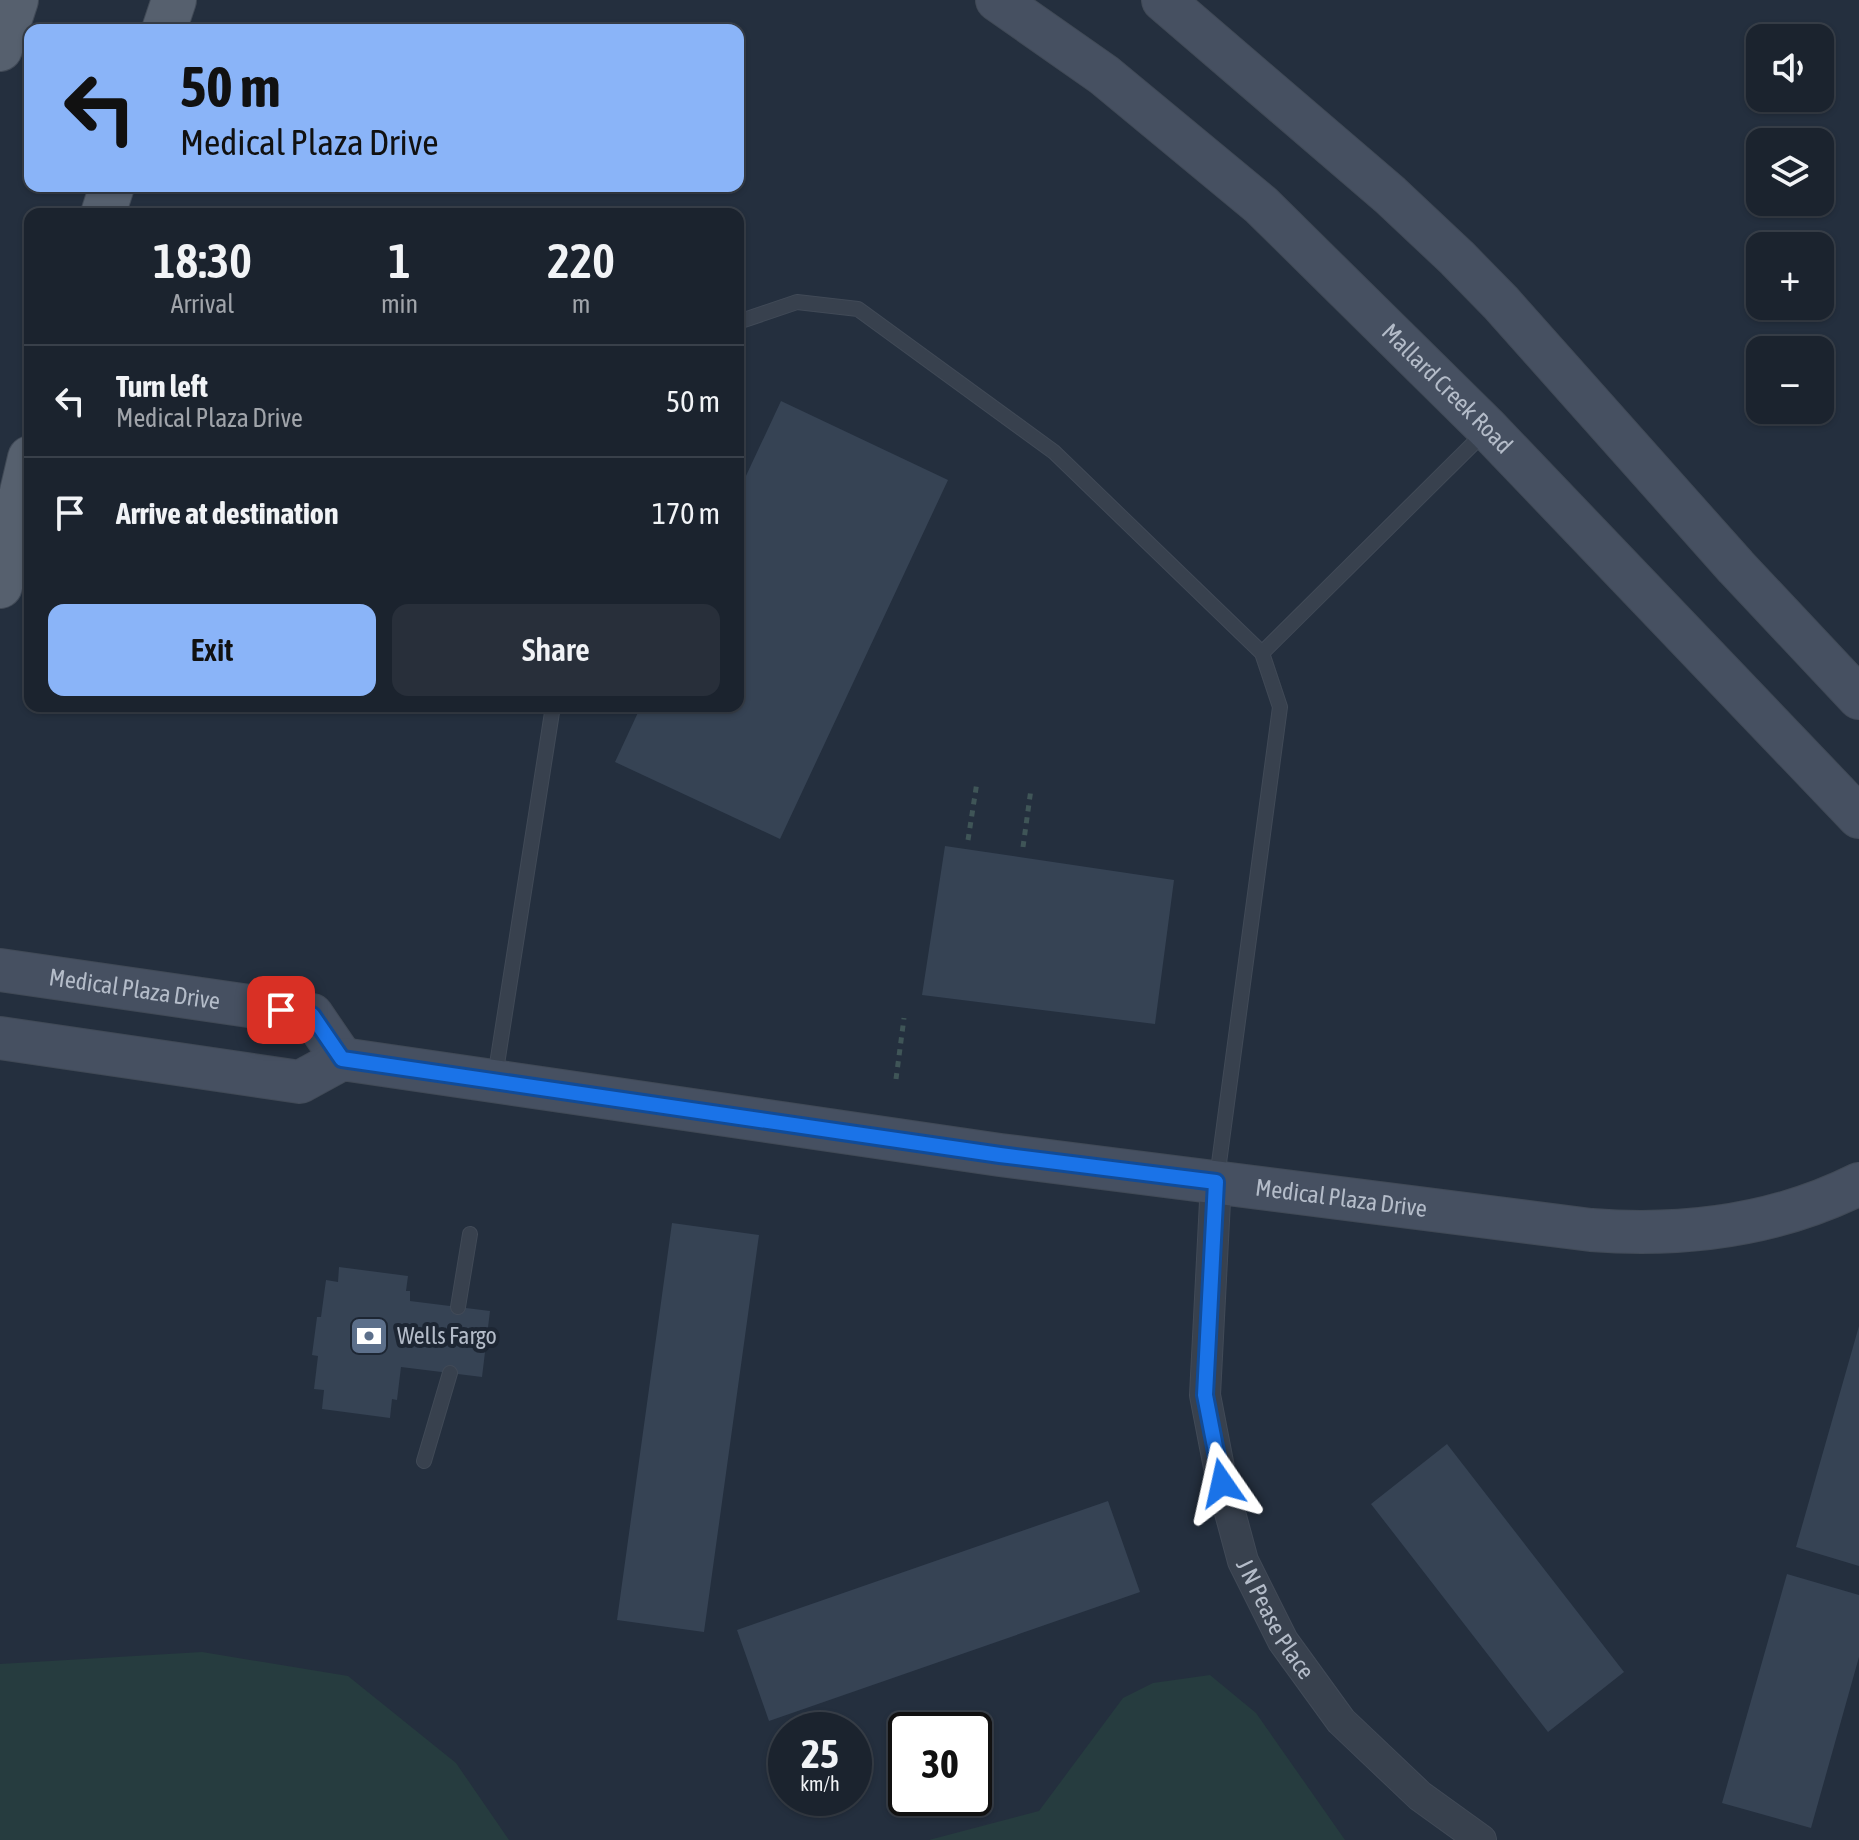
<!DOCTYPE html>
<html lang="en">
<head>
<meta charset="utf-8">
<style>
  :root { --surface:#1b232e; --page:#282f3a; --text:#f1f3f6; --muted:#a0a4aa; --line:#39404a; --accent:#8ab4f8 }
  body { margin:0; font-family:"Asap Condensed",sans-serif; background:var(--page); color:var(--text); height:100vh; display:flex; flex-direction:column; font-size:30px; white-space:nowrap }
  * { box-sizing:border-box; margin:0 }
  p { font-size:26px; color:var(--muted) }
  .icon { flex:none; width:44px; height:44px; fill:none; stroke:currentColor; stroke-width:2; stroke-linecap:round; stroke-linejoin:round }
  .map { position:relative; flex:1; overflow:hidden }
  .side { position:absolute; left:24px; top:208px; width:720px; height:504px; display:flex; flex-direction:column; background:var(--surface); border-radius:16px; box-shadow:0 2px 6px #0004,0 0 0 2px var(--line) }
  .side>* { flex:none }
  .hud { position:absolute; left:24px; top:24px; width:720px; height:168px; border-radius:16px; box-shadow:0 2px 6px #0004,0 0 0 2px var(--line); background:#8ab4f8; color:#111; overflow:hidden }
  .tools { position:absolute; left:1746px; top:24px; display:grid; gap:16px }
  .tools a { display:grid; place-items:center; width:88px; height:88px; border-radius:16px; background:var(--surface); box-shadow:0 2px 6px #0004,0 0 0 2px var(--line); font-size:40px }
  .speed { position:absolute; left:768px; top:1712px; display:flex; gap:16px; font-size:40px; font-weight:700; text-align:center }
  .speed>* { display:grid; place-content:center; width:104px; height:104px; border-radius:50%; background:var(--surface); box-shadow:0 2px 6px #0004,0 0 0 2px var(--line); line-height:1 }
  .speed small { font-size:20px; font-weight:400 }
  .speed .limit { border:4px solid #111; border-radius:12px; background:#fff; color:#111 }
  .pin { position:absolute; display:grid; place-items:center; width:68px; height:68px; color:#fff; margin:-34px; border-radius:16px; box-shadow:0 4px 12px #0006 }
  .me { position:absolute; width:88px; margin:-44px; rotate:349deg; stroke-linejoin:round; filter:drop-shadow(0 0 6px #0008) }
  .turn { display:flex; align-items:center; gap:28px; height:168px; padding:0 24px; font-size:36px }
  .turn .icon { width:104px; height:104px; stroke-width:2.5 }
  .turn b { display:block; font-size:56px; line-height:68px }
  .eta { display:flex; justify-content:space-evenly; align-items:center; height:136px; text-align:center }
  .eta b { font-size:48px; font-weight:600; line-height:56px }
  .button { display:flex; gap:16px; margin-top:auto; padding:16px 24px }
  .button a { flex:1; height:92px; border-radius:16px; background:var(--accent); color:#111; font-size:32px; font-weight:600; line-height:92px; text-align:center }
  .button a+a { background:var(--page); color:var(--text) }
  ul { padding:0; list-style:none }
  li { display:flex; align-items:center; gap:24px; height:112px; padding:0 24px; border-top:2px solid var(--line) }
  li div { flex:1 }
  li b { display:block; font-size:30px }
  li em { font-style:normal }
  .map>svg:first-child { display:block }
  .green { fill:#263c3f }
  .building { fill:#364354 }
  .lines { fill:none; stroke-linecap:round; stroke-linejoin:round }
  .lane-casing { stroke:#414a57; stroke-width:16 }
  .street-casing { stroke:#414a57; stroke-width:32 }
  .secondary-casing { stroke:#414a57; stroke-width:44 }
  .primary-casing { stroke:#414a57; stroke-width:46 }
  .path { stroke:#3f5557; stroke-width:5; stroke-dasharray:6 6; stroke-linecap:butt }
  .lane { stroke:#38414e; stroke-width:14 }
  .street { stroke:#38414e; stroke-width:30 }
  .secondary { stroke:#465061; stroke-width:42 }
  .primary { stroke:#56606e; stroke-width:44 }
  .route-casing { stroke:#114b97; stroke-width:20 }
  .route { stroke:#1a73e8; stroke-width:14 }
  .labels { text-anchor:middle; stroke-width:8; stroke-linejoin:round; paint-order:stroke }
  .street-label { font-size:24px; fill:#b4bcc9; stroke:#1d2633 }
  .poi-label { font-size:24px; fill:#b4bcc9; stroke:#1d2633; text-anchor:start }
</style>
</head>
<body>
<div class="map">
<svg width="1859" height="1840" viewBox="0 0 1859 1840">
  <rect width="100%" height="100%" fill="#242f3e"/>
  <path class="green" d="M202,1652L348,1676L456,1763L509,1840H0V1664Z
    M1210,1675L1256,1713L1345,1840H929L1039,1811L1123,1698L1153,1683Z"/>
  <path class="building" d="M781,401L948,480L780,839L615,762L641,706H738V493Z
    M945,846L1174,880L1155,1024L922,995Z
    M672,1223L759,1235L704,1632L617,1620Z
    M339,1267L408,1276L406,1291H410V1301L490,1311L482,1377L401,1367L397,1400L392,1399L390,1418L322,1409L324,1390L314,1389L318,1356L312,1355L317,1317H321L326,1280L338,1282Z
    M1859,1326V1566L1796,1547Z
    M1447,1444L1624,1672L1548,1732L1371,1504Z
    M1108,1501L1140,1592L769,1721L737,1630Z
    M1787,1574L1859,1595V1657L1811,1828L1722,1803Z"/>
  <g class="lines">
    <g class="lane-casing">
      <path id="lane" d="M738,322L797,302L858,309L1054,452L1262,653L1280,707L1217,1178
        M1262,653L1486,431
        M495,1077L553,706
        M458,1307L470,1234
        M424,1461L450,1373"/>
    </g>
    <g class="street-casing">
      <g id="street">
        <path id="s1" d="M1216,1182L1205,1395L1222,1483L1243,1561L1283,1641L1341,1721L1420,1796L1481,1840"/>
      </g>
    </g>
    <g class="secondary-casing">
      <g id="secondary">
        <path id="s2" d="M997,0L1104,75L1261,205L1488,429L1859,817"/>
        <path d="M1163,0L1390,195L1457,258L1501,303L1736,567L1859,698"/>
        <path id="s3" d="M0,970L312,1015L342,1059"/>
        <path id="s4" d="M0,1038L300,1082L342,1059L1000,1155L1591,1230C1683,1237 1775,1226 1859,1184"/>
      </g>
    </g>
    <g class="primary-casing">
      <path id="primary" d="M164,30L174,0
        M0,49L16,0
        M103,214L112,186
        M0,586L30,458"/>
    </g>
    <path class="path" d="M738,399L748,405
      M968,840L977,782
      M1023,847L1031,789
      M896,1079L904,1018"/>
    <use href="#lane" class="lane"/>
    <use href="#street" class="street"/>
    <use href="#secondary" class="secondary"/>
    <use href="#primary" class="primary"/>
  </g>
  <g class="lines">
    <g class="route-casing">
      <path id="route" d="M281,1010L312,1015L342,1059L1000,1155L1216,1182L1205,1395L1222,1483"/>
    </g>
    <use href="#route" class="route"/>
  </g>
  <defs>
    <g id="bank-square" transform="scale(2)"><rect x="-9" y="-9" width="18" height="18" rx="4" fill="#5c6f8a" stroke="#1d2633"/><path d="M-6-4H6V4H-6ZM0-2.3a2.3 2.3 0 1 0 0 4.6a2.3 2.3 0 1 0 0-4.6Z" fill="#fff"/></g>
  </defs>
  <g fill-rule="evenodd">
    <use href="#bank-square" x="369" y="1336"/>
  </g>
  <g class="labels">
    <g class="street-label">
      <text dy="8" stroke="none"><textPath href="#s2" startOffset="596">Mallard Creek Road</textPath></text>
      <text dy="8" stroke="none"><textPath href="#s3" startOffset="136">Medical Plaza Drive</textPath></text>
      <text dy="8" stroke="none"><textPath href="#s4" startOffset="1360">Medical Plaza Drive</textPath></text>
      <text dy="8" stroke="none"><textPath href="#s1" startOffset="450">J N Pease Place</textPath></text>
    </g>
    <g class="poi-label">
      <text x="397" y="1344">Wells Fargo</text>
    </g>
  </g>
</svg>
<div class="tools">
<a><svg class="icon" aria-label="sound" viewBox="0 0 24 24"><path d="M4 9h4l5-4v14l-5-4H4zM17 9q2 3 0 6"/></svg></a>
<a><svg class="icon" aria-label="layers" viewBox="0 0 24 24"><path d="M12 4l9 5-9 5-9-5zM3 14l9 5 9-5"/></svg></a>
<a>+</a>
<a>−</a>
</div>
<div class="speed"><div>25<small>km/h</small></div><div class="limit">30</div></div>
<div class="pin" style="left:281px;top:1010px;background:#d93025"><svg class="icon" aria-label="arrive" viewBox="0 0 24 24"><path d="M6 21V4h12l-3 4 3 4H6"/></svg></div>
<svg class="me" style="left:1222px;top:1483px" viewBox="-20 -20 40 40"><path d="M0-17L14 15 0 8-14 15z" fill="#1a73e8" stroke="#fff" stroke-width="4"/></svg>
<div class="hud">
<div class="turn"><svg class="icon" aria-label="left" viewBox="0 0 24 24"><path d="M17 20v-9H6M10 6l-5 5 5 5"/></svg><div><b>50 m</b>Medical Plaza Drive</div></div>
</div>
<section class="side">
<div class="eta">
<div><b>18:30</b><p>Arrival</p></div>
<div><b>1</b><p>min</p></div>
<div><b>220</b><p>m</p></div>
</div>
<ul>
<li><svg class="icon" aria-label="left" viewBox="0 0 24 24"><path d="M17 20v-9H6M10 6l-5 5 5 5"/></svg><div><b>Turn left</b><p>Medical Plaza Drive</p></div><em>50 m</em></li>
<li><svg class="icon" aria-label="arrive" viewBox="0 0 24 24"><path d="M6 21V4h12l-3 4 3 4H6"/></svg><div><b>Arrive at destination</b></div><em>170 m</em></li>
</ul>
<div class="button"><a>Exit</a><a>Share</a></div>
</section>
</div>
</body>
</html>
